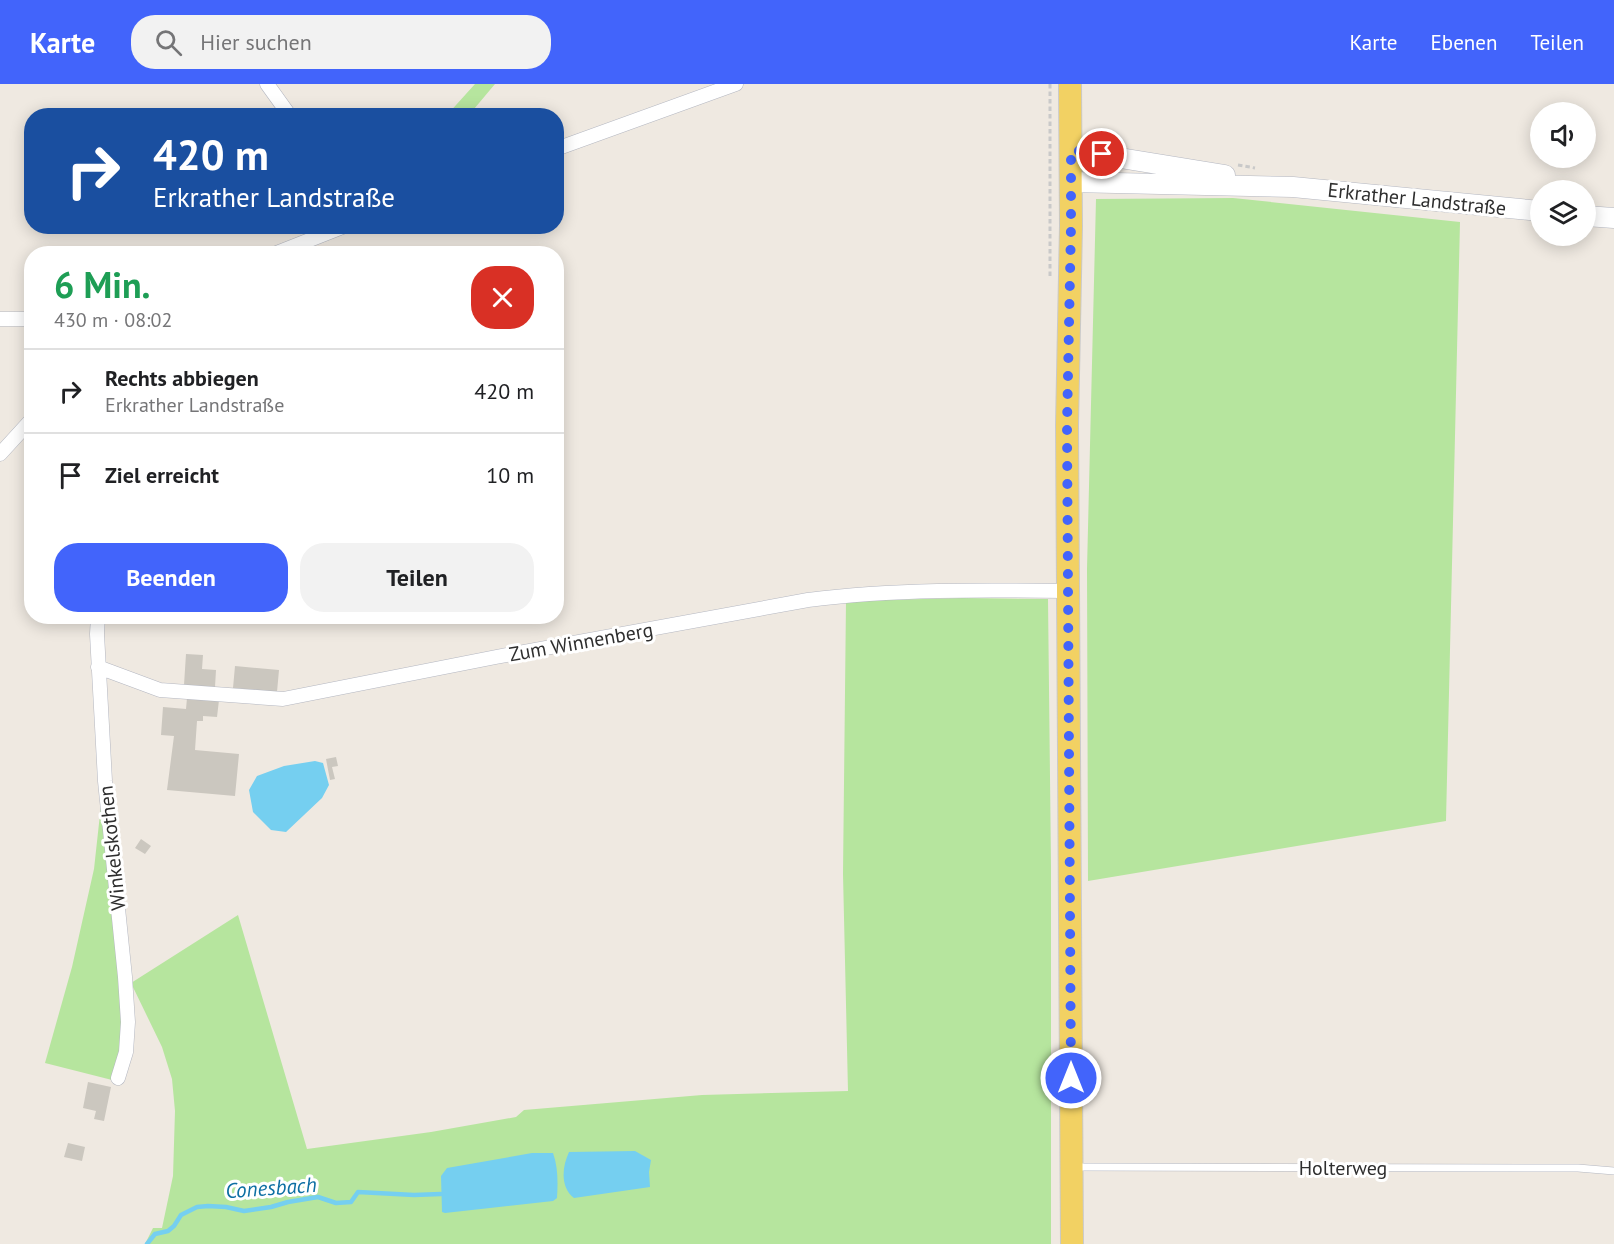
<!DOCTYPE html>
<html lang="de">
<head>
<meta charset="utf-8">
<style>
  :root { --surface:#fff; --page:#f2f2f2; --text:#202124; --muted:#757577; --line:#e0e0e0; --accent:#4264fb }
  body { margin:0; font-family:"PT Sans",sans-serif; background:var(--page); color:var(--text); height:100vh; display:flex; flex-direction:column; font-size:22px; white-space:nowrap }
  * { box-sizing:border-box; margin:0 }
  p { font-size:20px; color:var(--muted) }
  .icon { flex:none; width:33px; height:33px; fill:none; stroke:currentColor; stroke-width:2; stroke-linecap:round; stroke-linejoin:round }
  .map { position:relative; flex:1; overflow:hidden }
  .side { position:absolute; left:24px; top:162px; width:540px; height:378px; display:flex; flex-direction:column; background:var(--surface); border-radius:24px; box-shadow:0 3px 15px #0003 }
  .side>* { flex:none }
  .top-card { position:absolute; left:24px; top:24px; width:540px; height:126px; border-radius:24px; box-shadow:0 3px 15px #0003; background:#1a4fa0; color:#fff; overflow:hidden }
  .fabs { position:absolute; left:1530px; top:18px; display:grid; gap:12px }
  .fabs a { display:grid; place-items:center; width:66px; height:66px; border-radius:50%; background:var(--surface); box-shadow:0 3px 15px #0003; font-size:30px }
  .pin { position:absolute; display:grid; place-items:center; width:51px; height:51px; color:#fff; margin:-26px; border:3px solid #fff; border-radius:50%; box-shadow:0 2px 6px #0007 }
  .me { position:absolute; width:66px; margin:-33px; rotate:0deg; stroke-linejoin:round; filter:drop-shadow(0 0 4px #0008) }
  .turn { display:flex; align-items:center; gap:21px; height:126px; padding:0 30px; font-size:27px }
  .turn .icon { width:78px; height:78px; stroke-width:2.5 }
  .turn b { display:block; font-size:42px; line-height:51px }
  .round { display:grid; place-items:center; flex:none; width:63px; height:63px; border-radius:24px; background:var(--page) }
  .head { display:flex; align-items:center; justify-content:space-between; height:102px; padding:0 30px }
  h1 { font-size:36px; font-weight:700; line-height:45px; color:#1e9e55 }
  .cta { display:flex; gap:12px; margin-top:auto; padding:12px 30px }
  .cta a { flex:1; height:69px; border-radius:24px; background:var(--accent); color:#fff; font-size:24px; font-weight:700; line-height:69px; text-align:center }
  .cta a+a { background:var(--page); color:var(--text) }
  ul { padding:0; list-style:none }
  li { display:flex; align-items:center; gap:18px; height:84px; padding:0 30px; border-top:2px solid var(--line) }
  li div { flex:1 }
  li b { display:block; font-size:22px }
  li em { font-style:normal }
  header { display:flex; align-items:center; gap:36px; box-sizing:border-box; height:84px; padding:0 30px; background:var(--accent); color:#fff }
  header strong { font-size:28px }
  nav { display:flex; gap:33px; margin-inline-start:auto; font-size:21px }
  .search { width:420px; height:54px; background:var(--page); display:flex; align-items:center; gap:15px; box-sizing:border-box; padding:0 21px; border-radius:24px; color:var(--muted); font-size:22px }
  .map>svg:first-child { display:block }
  .green { fill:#b6e59e }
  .water { fill:#75cff0 }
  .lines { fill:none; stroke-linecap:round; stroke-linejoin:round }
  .stream { stroke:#75cff0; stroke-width:4.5 }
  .building { fill:#cbc7bf }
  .lane-casing { stroke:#b4b7c1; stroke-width:8 }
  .street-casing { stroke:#b4b7c1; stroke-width:15 }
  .secondary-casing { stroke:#b4b7c1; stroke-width:21 }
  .primary-casing { stroke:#c9c9c9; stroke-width:24 }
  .path { stroke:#c9c9c9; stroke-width:3; stroke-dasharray:4.5 3; stroke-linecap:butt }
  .lane { stroke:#fff; stroke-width:7 }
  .street { stroke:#fff; stroke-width:14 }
  .secondary { stroke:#fff; stroke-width:20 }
  .primary { stroke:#f2d163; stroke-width:22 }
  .route { stroke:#4264fb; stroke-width:10; stroke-dasharray:0 18 }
  .labels { text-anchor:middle; stroke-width:6; stroke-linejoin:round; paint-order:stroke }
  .street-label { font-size:20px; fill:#2e2e2e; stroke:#fff }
  .water-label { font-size:21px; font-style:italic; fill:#0d6fa3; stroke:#fff }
</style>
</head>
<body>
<header>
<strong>Karte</strong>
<div class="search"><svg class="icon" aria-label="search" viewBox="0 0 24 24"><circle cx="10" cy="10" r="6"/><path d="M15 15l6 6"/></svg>Hier suchen</div>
<nav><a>Karte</a><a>Ebenen</a><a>Teilen</a></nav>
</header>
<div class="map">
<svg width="1614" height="1160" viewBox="0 0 1614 1160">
  <rect width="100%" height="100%" fill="#efe9e1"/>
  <path class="green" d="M475,0H495L469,31H447Z
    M1233,114L1460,138L1446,737L1088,797L1087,485L1096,115Z
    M962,514L1048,515L1051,782V1160H145L153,1144H162L173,1092L175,1027L172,995L162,963L131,899L238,831L307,1065L431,1048L516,1033L524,1026L702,1011L848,1007L843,790L846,517Z
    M102,712L127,937L116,997L45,979L72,883L94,785Z"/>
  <path class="water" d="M315,677L323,679L329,701L322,714L286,748L271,746L253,728L249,706L257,692L284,682Z
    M635,1067L651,1076L649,1088L650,1103L574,1114C560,1103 562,1083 569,1068Z
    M532,1069H553C558,1083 558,1098 557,1114L553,1117L445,1129L442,1128L441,1092L447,1084Z"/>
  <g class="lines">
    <path class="stream" d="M147,1160L155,1150L168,1147L174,1142L181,1131L197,1123L208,1122L226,1123L244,1127L271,1123L288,1118L318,1113L336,1119L351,1118L358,1108L414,1111L441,1110"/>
  </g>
  <path class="building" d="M186,570L203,571L202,585L216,586L215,603L184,601Z
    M235,582L279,586L277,608L233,604Z
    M187,614L219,616L217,633L203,632V637H197L195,666L239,670L235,712L167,706L174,652L161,651L163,623L186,625Z
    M336,673L338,682L332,683L335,695L330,696L326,675Z
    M141,755L151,762L145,770L135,764Z
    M88,998L111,1003L104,1037L94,1035L96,1027L83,1024Z
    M68,1059L85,1063L82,1077L64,1073Z"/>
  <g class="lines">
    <g class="lane-casing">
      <path id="lane" d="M1074,1083L1578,1084L1614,1087"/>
    </g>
    <g class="street-casing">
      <path id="street" d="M267,0L290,32
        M556,65L736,0
        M274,170L345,142
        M0,235H32
        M0,370L32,335
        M98,532L97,550L105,697L125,893L128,938L126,968L118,994
        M98,583L160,606L283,615L496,573L808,516C894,505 981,506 1068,507"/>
    </g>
    <g class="secondary-casing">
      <path id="secondary" d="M1071,66L1225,91
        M1071,98L1293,103L1540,127
        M1586,132L1614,134"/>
    </g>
    <g class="primary-casing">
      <path id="primary" d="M1070,0L1071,142L1067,341L1072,1160"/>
    </g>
    <path class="path" d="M1050,0V192
      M1238,81L1255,84"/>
    <use href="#lane" class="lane"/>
    <use href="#street" class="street"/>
    <use href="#secondary" class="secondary"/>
    <use href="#primary" class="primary"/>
  </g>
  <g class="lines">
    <path class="route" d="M1071,994L1067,341L1071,142V66L1102,70"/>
  </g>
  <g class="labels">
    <g class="street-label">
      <text transform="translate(1417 115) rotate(6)" y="7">Erkrather Landstraße</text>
      <text transform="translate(581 558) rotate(-10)" y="7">Zum Winnenberg</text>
      <text transform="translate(112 764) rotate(-96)" y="7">Winkelskothen</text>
      <text x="1343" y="1091">Holterweg</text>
    </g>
    <g class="water-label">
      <text transform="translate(271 1104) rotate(-4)" y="7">Conesbach</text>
    </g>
  </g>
</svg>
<div class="fabs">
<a><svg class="icon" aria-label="sound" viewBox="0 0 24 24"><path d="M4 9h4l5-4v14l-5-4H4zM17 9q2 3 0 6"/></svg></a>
<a><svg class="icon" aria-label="layers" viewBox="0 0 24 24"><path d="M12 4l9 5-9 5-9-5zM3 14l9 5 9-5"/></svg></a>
</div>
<div class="pin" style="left:1102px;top:70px;background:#d93025"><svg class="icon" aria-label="arrive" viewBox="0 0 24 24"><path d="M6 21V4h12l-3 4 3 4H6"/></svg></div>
<svg class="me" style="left:1071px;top:994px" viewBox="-20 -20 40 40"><circle r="17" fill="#4264fb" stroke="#fff" stroke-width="3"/><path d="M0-11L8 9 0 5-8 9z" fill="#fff"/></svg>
<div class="top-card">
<div class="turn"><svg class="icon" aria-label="right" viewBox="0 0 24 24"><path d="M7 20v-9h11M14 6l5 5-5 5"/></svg><div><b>420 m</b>Erkrather Landstraße</div></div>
</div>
<section class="side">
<div class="head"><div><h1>6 Min.</h1><p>430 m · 08:02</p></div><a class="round" style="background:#d93025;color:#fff"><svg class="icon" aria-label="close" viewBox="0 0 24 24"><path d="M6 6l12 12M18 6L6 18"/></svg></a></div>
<ul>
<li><svg class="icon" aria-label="right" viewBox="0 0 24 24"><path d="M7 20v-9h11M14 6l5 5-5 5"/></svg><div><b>Rechts abbiegen</b><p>Erkrather Landstraße</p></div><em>420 m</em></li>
<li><svg class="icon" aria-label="arrive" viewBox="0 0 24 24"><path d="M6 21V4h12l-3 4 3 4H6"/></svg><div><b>Ziel erreicht</b></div><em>10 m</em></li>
</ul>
<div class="cta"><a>Beenden</a><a>Teilen</a></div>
</section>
</div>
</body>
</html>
